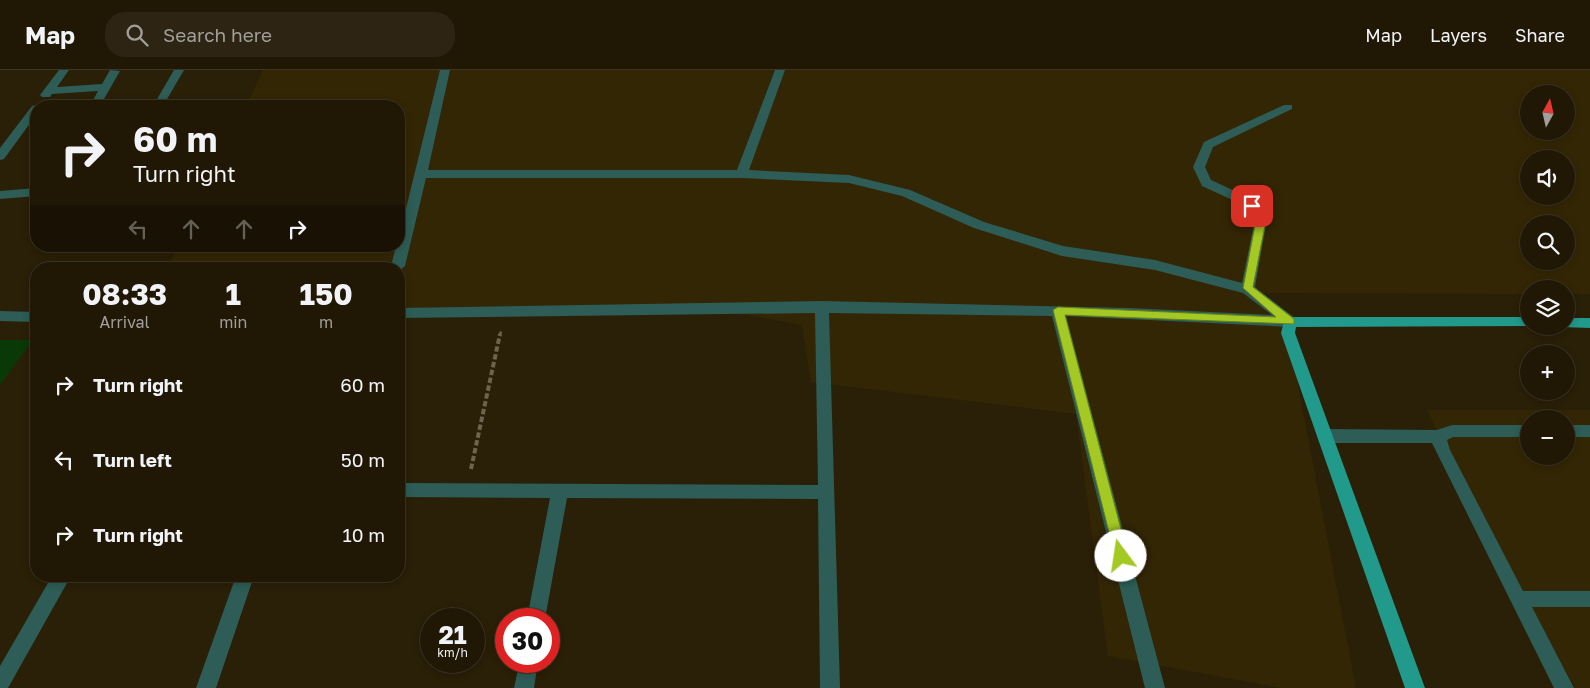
<!DOCTYPE html>
<html lang="en">
<head>
<meta charset="utf-8">
<style>
  :root { --surface:#201705; --page:#2d2413; --text:#f1f3f6; --muted:#a29f9a; --line:#3d3627 }
  body { margin:0; font-family:"Golos Text",sans-serif; background:var(--page); color:var(--text); height:100vh; display:flex; flex-direction:column; font-size:19px; white-space:nowrap }
  * { box-sizing:border-box; margin:0 }
  p { font-size:16px; color:var(--muted) }
  .icon { flex:none; width:28px; height:28px; fill:none; stroke:currentColor; stroke-width:2; stroke-linecap:round; stroke-linejoin:round }
  .map { position:relative; flex:1; overflow:hidden }
  .panel { position:absolute; left:30px; top:192px; width:375px; height:320px; display:flex; flex-direction:column; background:var(--surface); border-radius:20px; box-shadow:0 2px 8px #0003,0 0 0 1px var(--line) }
  .panel>* { flex:none }
  .hud { position:absolute; left:30px; top:30px; width:375px; height:152px; border-radius:20px; box-shadow:0 2px 8px #0003,0 0 0 1px var(--line); background:#201705; color:var(--text); overflow:hidden }
  .needle { width:32px; rotate:8deg }
  .tools { position:absolute; left:1520px; top:15px; display:grid; gap:10px }
  .tools a { display:grid; place-items:center; width:55px; height:55px; border-radius:50%; background:var(--surface); box-shadow:0 2px 8px #0003,0 0 0 1px var(--line); font-size:25px }
  .speed { position:absolute; left:420px; top:538px; display:flex; gap:10px; font-size:25px; font-weight:700; text-align:center }
  .speed>* { display:grid; place-content:center; width:65px; height:65px; border-radius:50%; background:var(--surface); box-shadow:0 2px 8px #0003,0 0 0 1px var(--line); line-height:1 }
  .speed small { font-size:12px; font-weight:400 }
  .speed .limit { border:8px solid #d22; background:#fff; color:#111 }
  .pin { position:absolute; display:grid; place-items:center; width:42px; height:42px; color:#fff; margin:-21px; border-radius:10px; box-shadow:0 2px 8px #0006 }
  .me { position:absolute; width:55px; margin:-28px; rotate:346deg; stroke-linejoin:round; filter:drop-shadow(0 0 4px #0008) }
  .turn { display:flex; align-items:center; gap:18px; height:105px; padding:0 20px; font-size:22px }
  .turn .icon { width:65px; height:65px; stroke-width:2.5 }
  .turn b { display:block; font-size:35px; line-height:42px }
  .lanes { display:flex; align-items:center; height:48px; padding:0 20px; background:#0003; justify-content:center; gap:25px; direction:ltr }
  .lanes .off { opacity:.35 }
  .eta { display:flex; justify-content:space-evenly; align-items:center; height:85px; text-align:center }
  .eta b { font-size:30px; font-weight:700; line-height:35px }
  ul { padding:0; list-style:none }
  li { display:flex; align-items:center; gap:15px; height:75px; padding:0 20px }
  li div { flex:1 }
  li b { display:block; font-size:19px }
  li em { font-style:normal }
  header { display:flex; align-items:center; gap:30px; box-sizing:border-box; height:70px; padding:0 25px; background:var(--surface); border-bottom:1px solid var(--line) }
  header strong { font-size:24px }
  nav { display:flex; gap:28px; margin-inline-start:auto; font-size:18px }
  .search { width:350px; height:45px; background:var(--page); display:flex; align-items:center; gap:12px; box-sizing:border-box; padding:0 18px; border-radius:20px; color:var(--muted); font-size:19px }
  .map>svg:first-child { display:block }
  .built { fill:#332605; fill-rule:evenodd }
  .green { fill:#093907 }
  .lines { fill:none; stroke-linecap:round; stroke-linejoin:round }
  .path-far1 { stroke:#6d634e; stroke-width:2.5; stroke-dasharray:4.5 2; stroke-linecap:butt }
  .path { stroke:#6d634e; stroke-width:4; stroke-dasharray:5.5 2.5; stroke-linecap:butt }
  .minor { fill:#2d5d56; fill-rule:evenodd }
  .major { fill:#21998b; fill-rule:evenodd }
  .route { fill:#a4c824; stroke:#6b8217 }
</style>
</head>
<body>
<header>
<strong>Map</strong>
<div class="search"><svg class="icon" aria-label="search" viewBox="0 0 24 24"><circle cx="10" cy="10" r="6"/><path d="M15 15l6 6"/></svg>Search here</div>
<nav><a>Map</a><a>Layers</a><a>Share</a></nav>
</header>
<div class="map">
<svg width="1590" height="618" viewBox="0 0 1590 618">
  <rect width="100%" height="100%" fill="#2a1f07"/>
  <path class="built" d="M263,0H1590V224H1566V219H1529V224L1259,223L1288,263L1356,618H1281L1108,586L1076,344L811,312L802,255L726,241L399,243V199H167L178,176H399V36H246ZM1529,24H1566V61H1529ZM1529,89H1566V126H1529ZM1529,154H1566V191H1529Z
    M1427,340H1590V618H1575L1448,385ZM1529,349H1566V386H1529Z"/>
  <path class="green" d="M0,270H33L0,315Z"/>
  <g class="lines">
    <path class="path-far1" d="M500,266L501,261"/>
    <path class="path" d="M471,399L500,264"/>
    <path class="minor" d="M59,0H69L57,17L102,14L110,0L120,1L100,36H90L98,21L52,24L50,27H42L40,25Z
      M174,0H184L163,36H153Z
      M440,0H450L428,100H737L775,0H785L749,100L849,105L910,120L984,152L1063,176L1155,190L1242,213L1255,149L1239,133L1202,116L1193,97L1204,72L1284,35H1292V39L1213,77L1205,97L1211,110L1248,127L1267,149L1255,217L1295,248L1297,252L1295,256L1290,257L1066,246L1165,618H1145L1052,246L829,243L840,618H820L818,429L567,428L545,549H527L550,428L399,427V413L818,415L815,243L399,248V238L822,231L1129,238L1272,245L1243,223L1155,200L1062,186L974,158L902,126L849,113L742,108H426L405,196L399,201L391,196L396,176H399V167Z
      M36,35L40,36H36V45L4,89L0,90V78L32,36Z
      M36,118V126L0,129V121Z
      M0,241L36,242V252L0,251Z
      M1452,355H1529V367H1453L1447,370L1450,380L1523,521H1590V537H1532L1574,618H1554L1432,373H1325L1319,371L1317,366L1319,361L1325,359L1437,360Z
      M1566,355H1590V367H1566Z
      M52,506H71L8,618H0V596Z
      M236,506H254L216,618H196Z
      M520,591H538L534,618H514Z"/>
    <path class="major" d="M1290,247H1529V256H1532L1296,257L1295,263L1425,618H1405L1281,263L1285,248Z
      M1566,248H1590V258L1561,257L1566,256Z"/>
  </g>
  <path class="route" d="M1252,132L1256,133L1266,150L1253,217L1294,249V254L1065,245L1128,486L1126,490L1121,492L1117,490L1115,486L1053,240L1058,237L1276,247L1243,218L1256,150L1247,136Z"/>
</svg>
<div class="tools">
<a><svg class="needle" viewBox="-14 -14 28 28"><path d="M0-13l5 13h-10z" fill="#e53935"/><path d="M0 13l5-13h-10z" fill="#a29f9a"/></svg></a>
<a><svg class="icon" aria-label="sound" viewBox="0 0 24 24"><path d="M4 9h4l5-4v14l-5-4H4zM17 9q2 3 0 6"/></svg></a>
<a><svg class="icon" aria-label="search" viewBox="0 0 24 24"><circle cx="10" cy="10" r="6"/><path d="M15 15l6 6"/></svg></a>
<a><svg class="icon" aria-label="layers" viewBox="0 0 24 24"><path d="M12 4l9 5-9 5-9-5zM3 14l9 5 9-5"/></svg></a>
<a>+</a>
<a>−</a>
</div>
<div class="speed"><div>21<small>km/h</small></div><div class="limit">30</div></div>
<div class="pin" style="left:1252px;top:136px;background:#d93025"><svg class="icon" aria-label="arrive" viewBox="0 0 24 24"><path d="M6 21V4h12l-3 4 3 4H6"/></svg></div>
<svg class="me" style="left:1121px;top:486px" viewBox="-20 -20 40 40"><circle r="19" fill="#fff"/><path d="M0-13L10 11 0 6-10 11z" fill="#a4c824"/></svg>
<div class="hud">
<div class="turn"><svg class="icon" aria-label="right" viewBox="0 0 24 24"><path d="M7 20v-9h11M14 6l5 5-5 5"/></svg><div><b>60 m</b>Turn right</div></div>
<div class="lanes"><svg class="icon off" aria-label="left" viewBox="0 0 24 24"><path d="M17 20v-9H6M10 6l-5 5 5 5"/></svg><svg class="icon off" aria-label="ahead" viewBox="0 0 24 24"><path d="M12 20V5M6 11l6-6 6 6"/></svg><svg class="icon off" aria-label="ahead" viewBox="0 0 24 24"><path d="M12 20V5M6 11l6-6 6 6"/></svg><svg class="icon" aria-label="right" viewBox="0 0 24 24"><path d="M7 20v-9h11M14 6l5 5-5 5"/></svg></div>
</div>
<section class="panel">
<div class="eta">
<div><b>08:33</b><p>Arrival</p></div>
<div><b>1</b><p>min</p></div>
<div><b>150</b><p>m</p></div>
</div>
<ul>
<li><svg class="icon" aria-label="right" viewBox="0 0 24 24"><path d="M7 20v-9h11M14 6l5 5-5 5"/></svg><div><b>Turn right</b></div><em>60 m</em></li>
<li><svg class="icon" aria-label="left" viewBox="0 0 24 24"><path d="M17 20v-9H6M10 6l-5 5 5 5"/></svg><div><b>Turn left</b></div><em>50 m</em></li>
<li><svg class="icon" aria-label="right" viewBox="0 0 24 24"><path d="M7 20v-9h11M14 6l5 5-5 5"/></svg><div><b>Turn right</b></div><em>10 m</em></li>
</ul>
</section>
</div>
</body>
</html>
